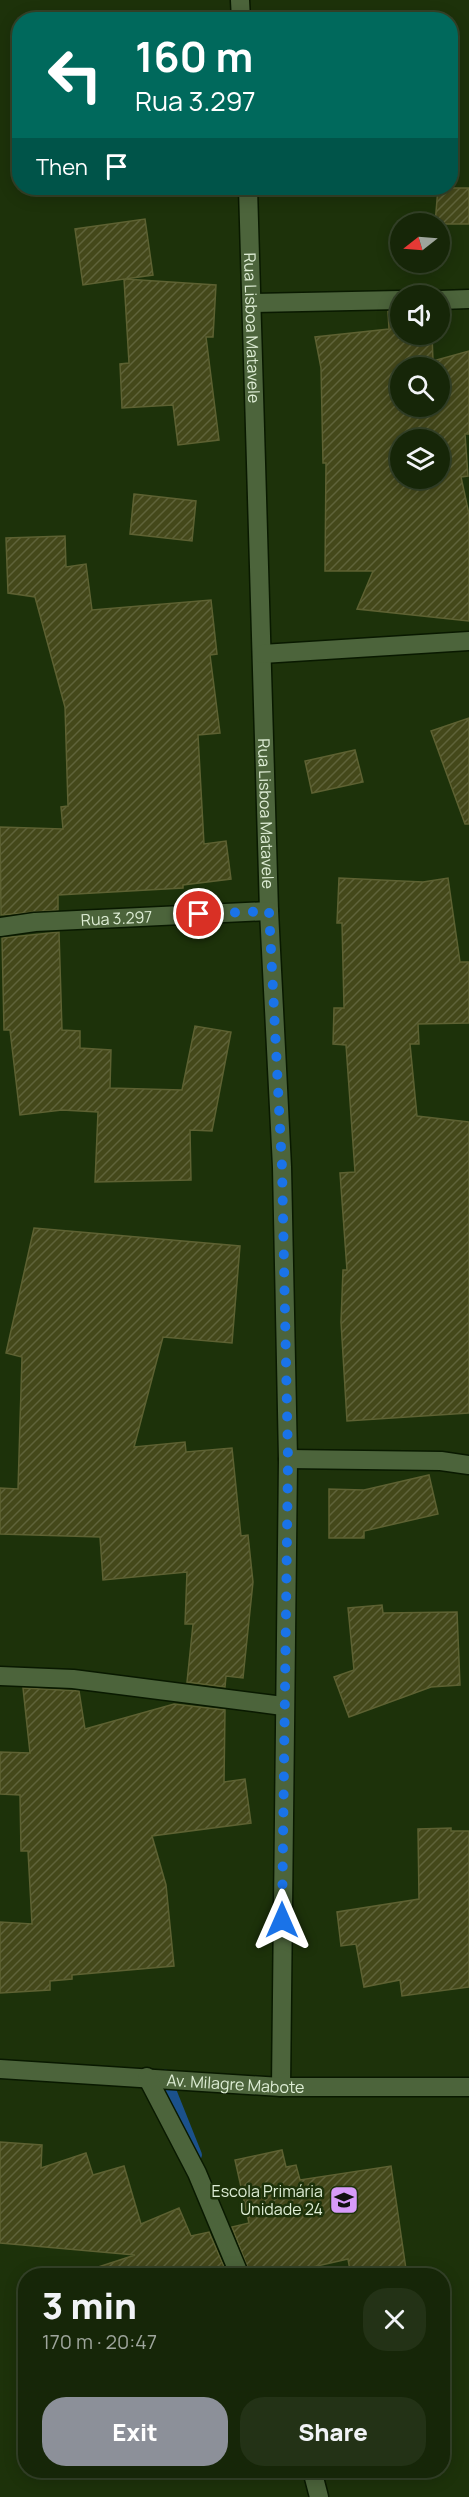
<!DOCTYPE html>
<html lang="en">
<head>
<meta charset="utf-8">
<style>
  :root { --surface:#162608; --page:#233216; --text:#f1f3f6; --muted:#9ea59c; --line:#354329; --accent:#8c9099 }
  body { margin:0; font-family:Manrope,sans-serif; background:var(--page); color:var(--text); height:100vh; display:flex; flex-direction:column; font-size:22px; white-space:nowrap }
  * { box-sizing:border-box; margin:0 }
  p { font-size:20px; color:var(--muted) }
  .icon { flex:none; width:33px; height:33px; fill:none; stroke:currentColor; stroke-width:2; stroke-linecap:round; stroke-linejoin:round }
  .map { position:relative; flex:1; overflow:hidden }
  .drawer { position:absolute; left:18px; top:2268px; width:432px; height:210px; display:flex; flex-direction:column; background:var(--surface); border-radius:24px; box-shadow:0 3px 15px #0003,0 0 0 2px var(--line) }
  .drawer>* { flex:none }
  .guide { position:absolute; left:12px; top:12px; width:446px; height:183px; border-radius:24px; box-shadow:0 3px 15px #0003,0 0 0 2px var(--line); background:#00695c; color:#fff; overflow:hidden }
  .needle { width:39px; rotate:253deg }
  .fabs { position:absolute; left:390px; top:213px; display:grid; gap:12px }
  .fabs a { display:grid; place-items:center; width:60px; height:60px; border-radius:50%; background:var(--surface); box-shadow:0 3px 15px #0003,0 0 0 2px var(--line); font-size:30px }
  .pin { position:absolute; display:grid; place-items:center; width:51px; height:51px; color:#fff; margin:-26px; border:3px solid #fff; border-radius:50%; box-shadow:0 2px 6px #0007 }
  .me { position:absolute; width:66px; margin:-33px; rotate:0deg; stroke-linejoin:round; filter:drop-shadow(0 0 4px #0008) }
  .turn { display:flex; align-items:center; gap:21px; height:126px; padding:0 24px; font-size:27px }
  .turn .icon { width:78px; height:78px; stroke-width:2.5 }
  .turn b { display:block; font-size:42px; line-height:51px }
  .then { display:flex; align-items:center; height:57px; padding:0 24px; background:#0003; gap:12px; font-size:22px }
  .round { display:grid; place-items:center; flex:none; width:63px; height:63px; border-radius:24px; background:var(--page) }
  .head { display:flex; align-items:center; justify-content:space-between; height:102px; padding:0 24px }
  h1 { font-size:36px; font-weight:800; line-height:45px }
  .cta { display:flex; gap:12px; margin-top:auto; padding:12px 24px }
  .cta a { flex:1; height:69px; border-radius:24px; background:var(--accent); color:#fff; font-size:24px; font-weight:800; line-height:69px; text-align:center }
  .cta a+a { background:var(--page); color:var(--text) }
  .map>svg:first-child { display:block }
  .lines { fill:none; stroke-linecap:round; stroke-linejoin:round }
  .stream { stroke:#1b518b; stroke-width:12 }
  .building { fill:url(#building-hatch); stroke:#5d6132; stroke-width:1.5; fill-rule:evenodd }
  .minor-casing { stroke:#091900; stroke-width:21 }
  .minor { stroke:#4c643b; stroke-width:18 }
  .route { stroke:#1a73e8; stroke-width:10; stroke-dasharray:0 18 }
  .labels { text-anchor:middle; stroke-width:5; stroke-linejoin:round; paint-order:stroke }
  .street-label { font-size:16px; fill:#deedd5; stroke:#1d320a }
  .poi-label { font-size:16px; fill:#deedd5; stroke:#1d320a; text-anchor:end }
</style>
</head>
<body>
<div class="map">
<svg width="469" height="2497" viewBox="0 0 469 2497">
  <defs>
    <pattern id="building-hatch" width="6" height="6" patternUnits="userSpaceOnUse" patternTransform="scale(1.5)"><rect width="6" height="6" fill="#44481a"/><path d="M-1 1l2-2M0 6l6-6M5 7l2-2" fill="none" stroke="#5f633a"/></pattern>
  </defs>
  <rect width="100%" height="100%" fill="#1d320a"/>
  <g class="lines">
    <path class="stream" d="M164,2075L196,2155"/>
  </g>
  <path class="building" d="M438,188H469V224H435Z
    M145,219L153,275L125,279L216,285L213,337H206L219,440L178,445L173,405L122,408L120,364L129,363L124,279L83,285L75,229Z
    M388,311H400V334H432L433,361L469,351V434H465L468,476L461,477L469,514V621L357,609L373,571H325L326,463H323L321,368L315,337L389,329ZM400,368H440V406H400ZM400,440H440V478H400Z
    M134,494L196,501L192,541L130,534Z
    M65,536L66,567L86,564L92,610L211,600L217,654L210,655L220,733L198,735L204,844L226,841L231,879L183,885V888L58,895V910L1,915L0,827L63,829L61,807L68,806L65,707L35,597L8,593L6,538Z
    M469,718V824H465L431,731Z
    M355,750L363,782L312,793L305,761Z
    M339,878L423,882L448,878L460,962H469V1023L418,1024L419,1044H410L417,1116L469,1122V1413L347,1421L341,1322L343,1270H347L340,1173L355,1172L346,1045L333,1044L334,1008H344L342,923H337Z
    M59,932L62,1030L80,1031V1048L111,1050L110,1088L182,1090L195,1026L231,1032L212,1131L190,1130L191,1180L95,1182L98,1112L62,1110L20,1115L10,1030H4L2,938Z
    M34,1228L240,1246L232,1343L163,1337L134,1447L185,1442L186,1452L232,1448L241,1536L248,1535L253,1582L243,1678L226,1676L225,1687L187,1682L193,1624H185L187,1572L103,1580L100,1537L0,1534V1488L18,1489L22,1357L6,1353Z
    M429,1475L438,1514L364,1531V1538H329V1489L364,1490Z
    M382,1605L383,1613L457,1612L460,1685L431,1687L349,1717L334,1677L354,1670L348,1608Z
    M23,1688L79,1691L85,1729L174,1704L225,1710L224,1782L245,1779L251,1823L152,1836L166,1885L174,1966L72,1975V1979L50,1981V1990L0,1993V1922L32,1924L28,1851H21L20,1795L0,1794V1752L30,1753Z
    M451,1828V1831H469V1987L402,1996L400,1980L364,1987L356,1944L341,1946L337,1912L419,1899L418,1829Z
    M0,2142L42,2145L41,2168L86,2153L93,2175L124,2166L141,2224L179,2208L191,2236L209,2232L228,2276H93L92,2269L135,2255L0,2243Z
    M282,2150L286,2167L296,2165L300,2180L391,2166L407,2276H351L348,2259L273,2276H251L232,2227L249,2223L235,2160Z"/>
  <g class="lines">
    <g class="minor-casing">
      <g id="minor">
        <path d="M240,0L241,20"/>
        <path id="s1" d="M248,188L269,911L282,1167L288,1459L281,2087"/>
        <path d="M440,300L469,299"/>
        <path d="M252,303L400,300"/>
        <path d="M262,654L469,641"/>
        <path id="s2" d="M0,927L35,922L269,911"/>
        <path d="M288,1459L441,1461L469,1465"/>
        <path d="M0,1676L73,1679L283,1706"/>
        <path id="s3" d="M0,2069L281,2087H469"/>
        <path d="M147,2077L197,2173L240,2276"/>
        <path d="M312,2470L319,2497"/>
      </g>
    </g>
    <use href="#minor" class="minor"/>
  </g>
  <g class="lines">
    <path class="route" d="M199,914L269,911L282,1167L288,1459L282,1920"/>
  </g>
  <defs>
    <g id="school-square" transform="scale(1.5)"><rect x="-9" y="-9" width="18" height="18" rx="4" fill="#d79bf9" stroke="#1d320a"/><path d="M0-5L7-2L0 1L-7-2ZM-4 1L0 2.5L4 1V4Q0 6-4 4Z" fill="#111"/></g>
  </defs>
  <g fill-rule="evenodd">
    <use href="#school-square" x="344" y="2200"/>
  </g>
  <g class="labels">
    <g class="street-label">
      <text dy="6" stroke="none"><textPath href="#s1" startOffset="140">Rua Lisboa Matavele</textPath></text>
      <text dy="6" stroke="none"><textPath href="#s1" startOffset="626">Rua Lisboa Matavele</textPath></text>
      <text dy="6" stroke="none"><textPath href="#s2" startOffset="117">Rua 3.297</textPath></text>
      <text dy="6" stroke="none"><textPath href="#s3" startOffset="236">Av. Milagre Mabote</textPath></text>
    </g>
    <g class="poi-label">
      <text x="323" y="2197">Escola Primária<tspan x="323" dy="18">Unidade 24</tspan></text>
    </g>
  </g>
</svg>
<div class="fabs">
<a><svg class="needle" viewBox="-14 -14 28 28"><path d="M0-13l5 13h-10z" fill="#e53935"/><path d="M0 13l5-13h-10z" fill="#9ea59c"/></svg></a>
<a><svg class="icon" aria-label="sound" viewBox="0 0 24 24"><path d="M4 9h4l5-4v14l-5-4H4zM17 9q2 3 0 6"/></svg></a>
<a><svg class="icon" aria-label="search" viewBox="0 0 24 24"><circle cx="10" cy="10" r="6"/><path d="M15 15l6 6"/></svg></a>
<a><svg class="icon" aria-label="layers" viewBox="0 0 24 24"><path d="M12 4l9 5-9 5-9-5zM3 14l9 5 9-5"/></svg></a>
</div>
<div class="pin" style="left:199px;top:914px;background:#d93025"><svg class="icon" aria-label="arrive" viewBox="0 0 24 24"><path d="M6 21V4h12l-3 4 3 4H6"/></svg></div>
<svg class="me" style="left:282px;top:1920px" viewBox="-20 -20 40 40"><path d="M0-17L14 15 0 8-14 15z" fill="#1a73e8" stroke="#fff" stroke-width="4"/></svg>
<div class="guide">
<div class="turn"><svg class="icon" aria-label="left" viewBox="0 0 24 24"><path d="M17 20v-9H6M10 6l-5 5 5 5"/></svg><div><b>160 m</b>Rua 3.297</div></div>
<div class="then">Then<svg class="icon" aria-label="arrive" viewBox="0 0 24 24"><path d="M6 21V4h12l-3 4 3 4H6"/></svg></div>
</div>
<section class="drawer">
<div class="head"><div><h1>3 min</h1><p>170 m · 20:47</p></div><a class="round"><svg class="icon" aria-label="close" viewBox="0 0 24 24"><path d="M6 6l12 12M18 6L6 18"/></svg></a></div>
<div class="cta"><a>Exit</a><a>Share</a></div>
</section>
</div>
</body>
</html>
